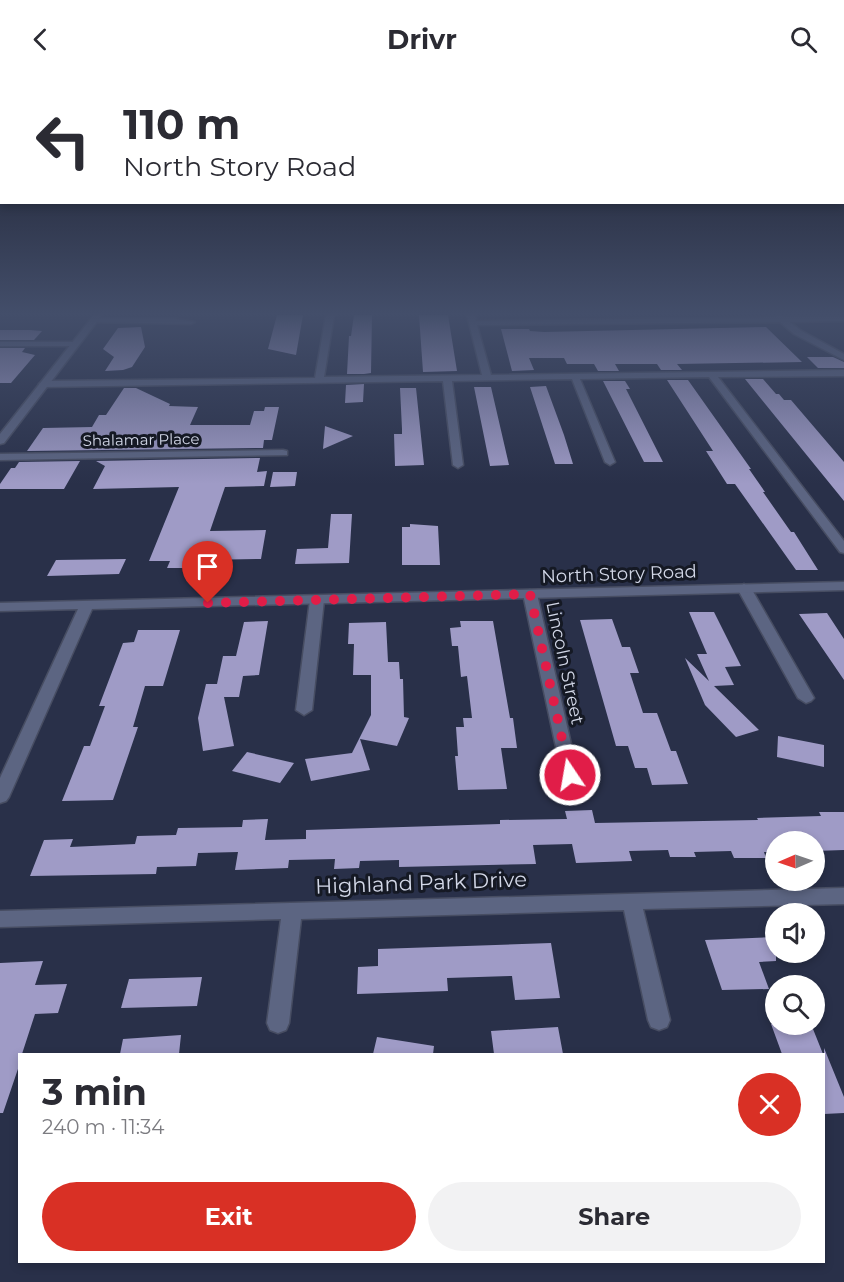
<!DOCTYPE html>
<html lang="en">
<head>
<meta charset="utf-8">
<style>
  :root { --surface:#fff; --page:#f2f2f3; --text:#2b2b33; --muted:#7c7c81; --accent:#d93025 }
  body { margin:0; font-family:Montserrat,sans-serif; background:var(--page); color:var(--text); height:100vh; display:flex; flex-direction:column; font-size:22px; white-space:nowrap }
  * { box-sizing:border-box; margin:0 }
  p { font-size:20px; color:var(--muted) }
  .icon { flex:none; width:33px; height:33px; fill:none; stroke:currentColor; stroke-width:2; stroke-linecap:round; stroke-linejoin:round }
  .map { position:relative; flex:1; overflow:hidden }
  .drawer { position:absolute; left:18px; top:975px; width:807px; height:210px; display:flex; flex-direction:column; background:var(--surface); border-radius:0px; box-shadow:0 3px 9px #0003 }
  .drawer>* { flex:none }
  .guide { position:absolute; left:0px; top:0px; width:844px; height:126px; box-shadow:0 3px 9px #0003; background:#fff; color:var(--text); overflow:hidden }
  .needle { width:39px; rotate:268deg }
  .buttons { position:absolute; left:765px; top:753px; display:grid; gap:12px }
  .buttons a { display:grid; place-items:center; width:60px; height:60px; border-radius:50%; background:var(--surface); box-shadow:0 3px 9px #0003; font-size:30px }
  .pin { position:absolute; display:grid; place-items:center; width:51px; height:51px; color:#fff; margin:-62px -26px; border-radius:50% 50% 50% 0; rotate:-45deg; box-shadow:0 0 6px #0007 }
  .pin .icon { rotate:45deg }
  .me { position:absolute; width:66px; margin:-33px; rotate:348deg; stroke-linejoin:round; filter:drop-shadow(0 0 4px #0008) }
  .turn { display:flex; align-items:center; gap:21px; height:126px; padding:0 24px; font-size:27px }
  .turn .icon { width:78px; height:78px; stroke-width:2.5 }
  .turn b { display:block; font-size:42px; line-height:51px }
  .round { display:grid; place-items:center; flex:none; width:63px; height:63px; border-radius:32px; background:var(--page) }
  .overview { display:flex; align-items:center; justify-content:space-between; height:102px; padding:0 24px }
  h1 { font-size:36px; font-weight:700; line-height:45px }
  .primary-button { display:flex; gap:12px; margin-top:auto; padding:12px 24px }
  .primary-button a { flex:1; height:69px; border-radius:36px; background:var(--accent); color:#fff; font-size:24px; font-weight:700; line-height:69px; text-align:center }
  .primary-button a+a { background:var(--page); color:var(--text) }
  header { display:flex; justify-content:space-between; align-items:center; height:78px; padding:0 24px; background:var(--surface); font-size:27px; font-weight:700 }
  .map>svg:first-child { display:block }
  .building { fill:#9f9bc6 }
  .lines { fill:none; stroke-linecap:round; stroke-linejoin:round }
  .street-casing { stroke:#474d62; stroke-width:3 }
  .secondary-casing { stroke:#474d62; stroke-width:3 }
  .street { fill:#5c6582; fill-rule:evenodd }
  .secondary { fill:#5c6582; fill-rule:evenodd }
  .route { stroke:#e11d48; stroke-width:10; stroke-dasharray:0 18 }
  .labels { text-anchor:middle; stroke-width:6; stroke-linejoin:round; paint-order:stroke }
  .far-street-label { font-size:15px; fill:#d2d7e7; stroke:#151924 }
  .street-label { font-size:18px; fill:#d2d7e7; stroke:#151924 }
  .near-street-label { font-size:21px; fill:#d2d7e7; stroke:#151924 }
</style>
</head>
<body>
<header><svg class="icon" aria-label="back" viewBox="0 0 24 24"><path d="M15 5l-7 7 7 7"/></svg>Drivr<svg class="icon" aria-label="search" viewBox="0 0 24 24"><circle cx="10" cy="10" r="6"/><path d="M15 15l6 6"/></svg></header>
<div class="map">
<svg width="844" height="1204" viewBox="0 0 844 1204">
  <rect width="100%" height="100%" fill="#293049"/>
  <path class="building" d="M277,237H303L296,277L268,271Z
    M354,237H372L371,295L364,296H347L349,258H351Z
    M419,237H448L457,293L423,294Z
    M141,249L145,269L132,289L123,292L105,293L114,279L103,271L118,250Z
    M766,249L802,284L677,286L682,292H661L657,286H615L619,293H598L594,286H567L564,280H529L534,292L512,293L501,251H529L530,253L544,254Z
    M0,252H30L42,253L34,262H0Z
    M0,270H25L22,274L35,277L11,305H0Z
    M807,279H833L844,284V290H818Z
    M745,301H763L776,316H779L784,322H791L844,384V423Z
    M667,302H688L751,391H749L765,414H763L791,454H794L818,492H796L735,406H727L706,373H713Z
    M603,303H625L630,311H626L663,384H644Z
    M364,306L363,324L345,325L346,307Z
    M546,308L564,357L573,386H555L530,309Z
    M474,309H491L509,387L490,388Z
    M124,310H136L170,326L169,328L198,329L190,347H250L254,333H264L265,329H279L272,362H264L263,370L27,373L43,350L92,349L99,337H106Z
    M400,310H416L424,387L395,388L394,356H402V351Z
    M325,348L353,358L323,371Z
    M260,380L257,394L267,393L264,408L225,409L210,453L266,452L261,481L202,482L199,490H167L170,483H149L179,409L93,411L105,388L96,383Z
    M80,383L64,411H0V406L11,390H15L19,384Z
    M273,394H297L295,408L270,409Z
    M331,436H352L349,485L295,486L297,471L328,470Z
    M410,446L438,448L440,487H402V449H410Z
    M126,481L119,496L47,498L56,482Z
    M689,534H714L741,588L725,589L734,607L714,608L759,652L736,659L705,627L685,580L709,603L697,576H707Z
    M827,535L844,561V602L799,536Z
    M612,541L622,569H630L639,595H630L643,635H657L671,673H676L688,706L652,707L647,690H635L628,668H616L580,542Z
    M268,543L259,597L243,598L239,619H224L234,668L203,673L198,640L206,606H217L223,578H236L244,544Z
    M460,543H493L510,640H513L517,670H501L507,711L458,712L455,678H458L456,649H464L463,640H472L467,598L461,599L458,568H452L450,550L461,549Z
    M386,544L388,584H399L400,601H403L404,639L409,640L397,668L360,661L370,692L311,703L305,681L352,675L371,637V597H353L354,566H348L349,545Z
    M138,552H180L163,608H145L133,649H138L113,722L62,723L84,668H90L105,628H99L123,565L134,564Z
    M778,658L824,667V689L777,679Z
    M247,674L294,685L280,705L232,693Z
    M592,732L595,745L758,742L757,740L821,738L819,734H844V772L814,773V764H776V774H764L766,780H734L731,773L694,774L696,779H670L668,772L629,773L632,783L576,785L572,766L533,767L536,786L399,789V782L360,783L359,790L334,791L335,781L289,782L288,790L235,792L238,774L198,775L196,788L157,789L156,796L30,798L44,762L73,761L70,769L135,766L137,758L176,757L178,750L242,749L243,742L268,741L265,762L306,761V752L500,746V742L567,741L565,733Z
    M776,859V883L759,884L769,911L722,912L705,862Z
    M551,865L560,920L515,922L512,898L447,900L448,913L357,916L358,889L378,888V871Z
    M43,883L35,907L67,906L58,935L35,936L22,976H20V985L3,1035H0V885Z
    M202,899L197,928L121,930L129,901Z
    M771,946H811L823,976H782Z
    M558,949L563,976H494L491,953Z
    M181,957L179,976H120L123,961Z
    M377,959L434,968L433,976H373Z
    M824,970L844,1019V1035L824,1036Z"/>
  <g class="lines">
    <g class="street-casing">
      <path id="street" d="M326,237H334L324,299L482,297L467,237H475L476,243L776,239L777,237L784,239H844V243L790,244L800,252L844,276V282L794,256L780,244L477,247L491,297L844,292V298L718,299L844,463V475L840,474L709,299L580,301L615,384L610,387L605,384L572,301L452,303L463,387L458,390L453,387L443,303L43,309L39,306L43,303L315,300Z
        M94,240H171L195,244L191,246L91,244L90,242Z
        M0,264H75L79,266L75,268H0Z
        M283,372L287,373V377L0,382V376Z
        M744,506L751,510L814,620L811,623L806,625L798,620L737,510Z
        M530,512L537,516L578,697L576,701H564L562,697L523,516Z
        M317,518L324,522L312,632L304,637L296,632L310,522Z
        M844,810V826L643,831L670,942L667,949L659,952L651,949L648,942L624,832L301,841L289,945L286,952L278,955L270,952L267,945L281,841L0,849V833Z"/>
    </g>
    <g class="secondary-casing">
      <path id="secondary" d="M94,237H102L4,365L0,366V356Z
        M844,504V512L92,531L9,719L6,723L0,725V700L78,531L0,533V525Z"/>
    </g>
    <use href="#street" class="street"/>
    <use href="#secondary" class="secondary"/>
  </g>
  <linearGradient id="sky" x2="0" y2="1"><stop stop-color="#171a28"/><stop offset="0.58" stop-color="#434e6a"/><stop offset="1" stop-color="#434e6a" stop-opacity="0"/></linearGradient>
  <rect width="844" height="406" fill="url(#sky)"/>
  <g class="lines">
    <path class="route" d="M208,525L530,516L570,697"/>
  </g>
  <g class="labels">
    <g class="far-street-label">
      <text transform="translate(141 362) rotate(-1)" y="5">Shalamar Place</text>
    </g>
    <g class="street-label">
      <text transform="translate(619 496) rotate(-2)" y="6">North Story Road</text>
      <text transform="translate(565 585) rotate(78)" y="6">Lincoln Street</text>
    </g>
    <g class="near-street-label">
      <text transform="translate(421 805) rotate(-2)" y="7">Highland Park Drive</text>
    </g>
  </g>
</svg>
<div class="buttons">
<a><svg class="needle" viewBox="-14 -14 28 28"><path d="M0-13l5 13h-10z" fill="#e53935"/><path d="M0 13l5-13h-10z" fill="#7c7c81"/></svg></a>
<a><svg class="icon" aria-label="sound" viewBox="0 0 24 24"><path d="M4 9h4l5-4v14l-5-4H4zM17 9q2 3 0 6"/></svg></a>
<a><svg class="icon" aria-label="search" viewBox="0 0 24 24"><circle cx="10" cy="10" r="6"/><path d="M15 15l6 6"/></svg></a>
</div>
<div class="pin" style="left:208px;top:525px;background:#d93025"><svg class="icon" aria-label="arrive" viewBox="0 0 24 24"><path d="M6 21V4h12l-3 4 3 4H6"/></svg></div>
<svg class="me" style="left:570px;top:697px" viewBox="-20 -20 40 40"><circle r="17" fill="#e11d48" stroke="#fff" stroke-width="3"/><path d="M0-11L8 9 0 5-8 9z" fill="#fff"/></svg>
<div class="guide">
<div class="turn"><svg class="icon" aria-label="left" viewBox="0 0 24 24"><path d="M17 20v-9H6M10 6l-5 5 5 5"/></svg><div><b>110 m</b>North Story Road</div></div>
</div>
<section class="drawer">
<div class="overview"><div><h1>3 min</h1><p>240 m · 11:34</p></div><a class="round" style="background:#d93025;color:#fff"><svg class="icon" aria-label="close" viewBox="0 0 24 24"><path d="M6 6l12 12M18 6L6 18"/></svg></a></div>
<div class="primary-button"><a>Exit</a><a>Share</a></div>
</section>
</div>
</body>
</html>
